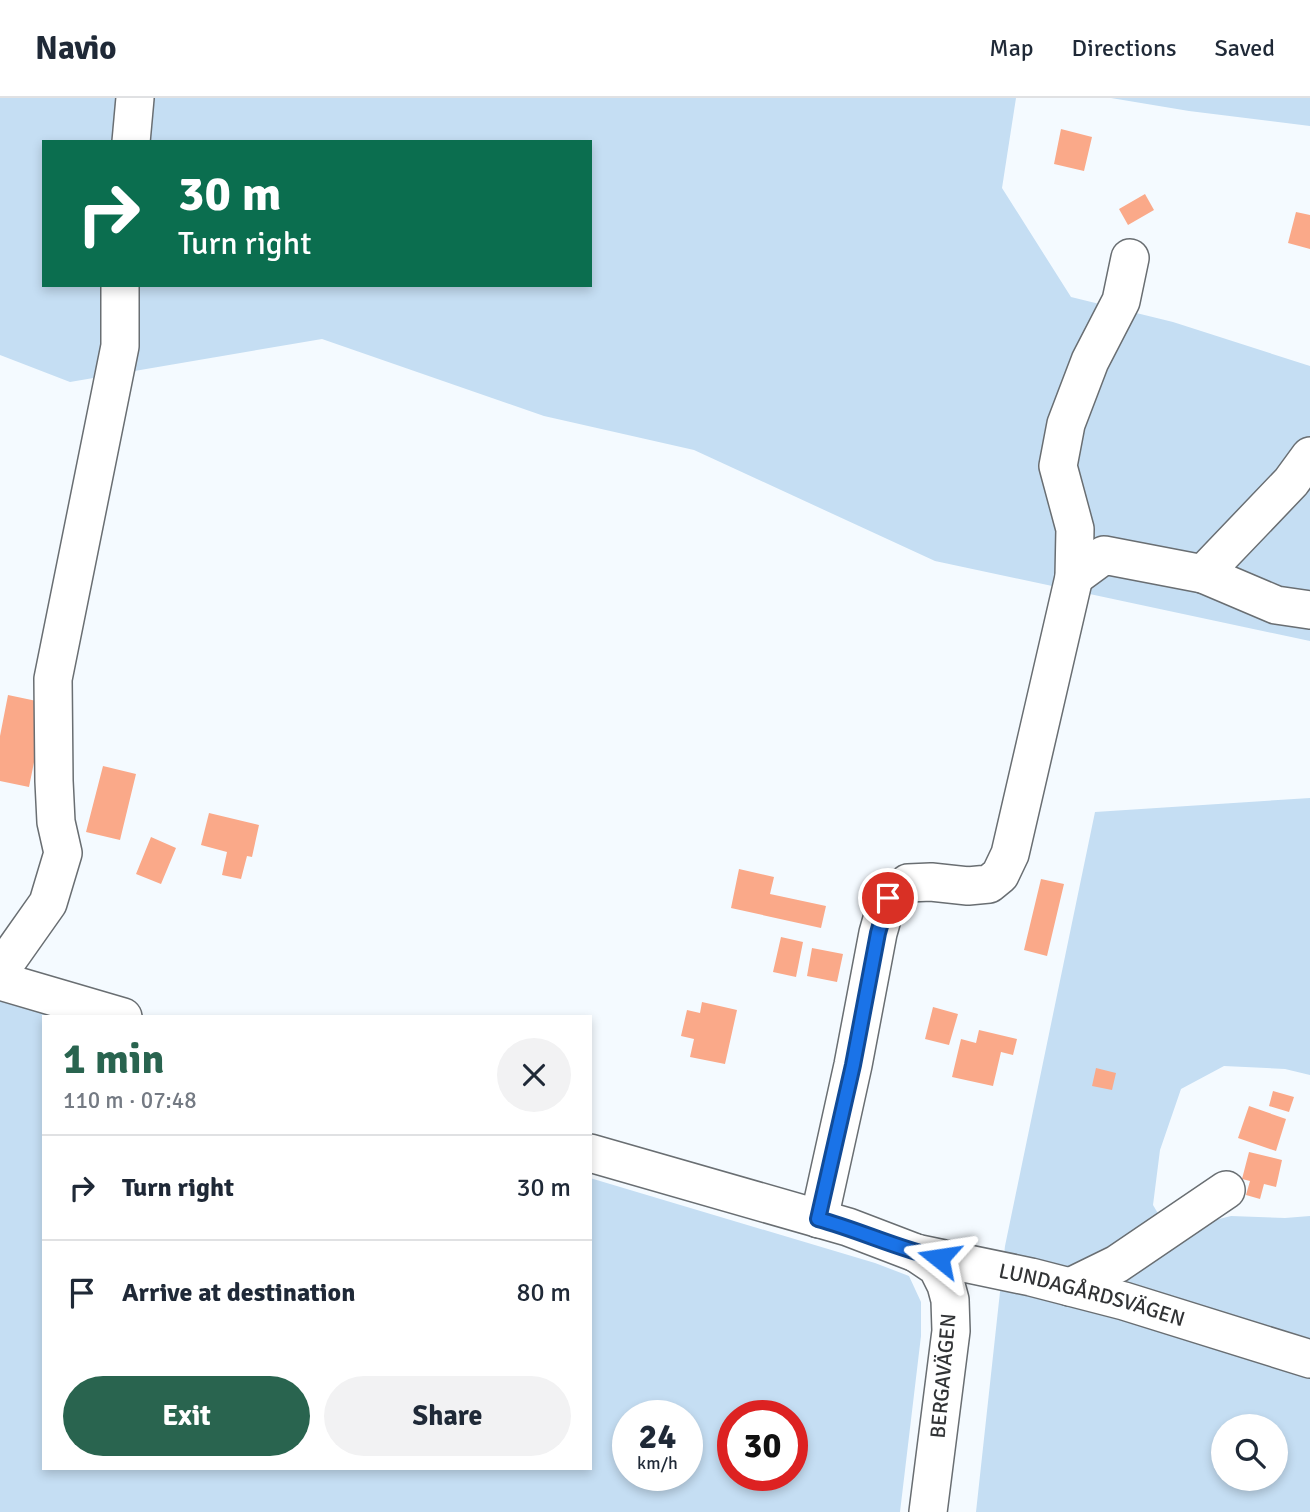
<!DOCTYPE html>
<html lang="en">
<head>
<meta charset="utf-8">
<style>
  :root { --surface:#fff; --page:#f2f2f3; --text:#1f2937; --muted:#747a83; --line:#e0e1e3; --accent:#29644f }
  body { margin:0; font-family:Signika,sans-serif; background:var(--page); color:var(--text); height:100vh; display:flex; flex-direction:column; font-size:26px; white-space:nowrap }
  * { box-sizing:border-box; margin:0 }
  p { font-size:23px; color:var(--muted) }
  .icon { flex:none; width:38px; height:38px; fill:none; stroke:currentColor; stroke-width:2; stroke-linecap:round; stroke-linejoin:round }
  .map { position:relative; flex:1; overflow:hidden }
  .side { position:absolute; left:42px; top:917px; width:550px; height:455px; display:flex; flex-direction:column; background:var(--surface); border-radius:0px; box-shadow:0 4px 10px #0003 }
  .side>* { flex:none }
  .top-card { position:absolute; left:42px; top:42px; width:550px; height:147px; border-radius:0px; box-shadow:0 4px 10px #0003; background:#0b6e4f; color:#fff; overflow:hidden }
  .controls { position:absolute; left:1211px; top:1316px; display:grid; gap:14px }
  .controls a { display:grid; place-items:center; width:77px; height:77px; border-radius:50%; background:var(--surface); box-shadow:0 4px 10px #0003; font-size:35px }
  .speed { position:absolute; left:612px; top:1302px; display:flex; gap:14px; font-size:35px; font-weight:700; text-align:center }
  .speed>* { display:grid; place-content:center; width:91px; height:91px; border-radius:50%; background:var(--surface); box-shadow:0 4px 10px #0003; line-height:1 }
  .speed small { font-size:18px; font-weight:400 }
  .speed .limit { border:10px solid #d22; background:#fff; color:#111 }
  .pin { position:absolute; display:grid; place-items:center; width:60px; height:60px; color:#fff; margin:-30px; border:4px solid #fff; border-radius:50%; box-shadow:0 2px 7px #0007 }
  .me { position:absolute; width:77px; margin:-38px; rotate:285deg; stroke-linejoin:round; filter:drop-shadow(0 0 5px #0008) }
  .turn { display:flex; align-items:center; gap:24px; height:147px; padding:0 21px; font-size:32px }
  .turn .icon { width:91px; height:91px; stroke-width:2.5 }
  .turn b { display:block; font-size:49px; line-height:60px }
  .round { display:grid; place-items:center; flex:none; width:74px; height:74px; border-radius:37px; background:var(--page) }
  .overview { display:flex; align-items:center; justify-content:space-between; height:119px; padding:0 21px }
  h1 { font-size:42px; font-weight:700; line-height:52px; color:var(--accent) }
  .action { display:flex; gap:14px; margin-top:auto; padding:14px 21px }
  .action a { flex:1; height:80px; border-radius:42px; background:var(--accent); color:#fff; font-size:28px; font-weight:700; line-height:80px; text-align:center }
  .action a+a { background:var(--page); color:var(--text) }
  ul { padding:0; list-style:none }
  li { display:flex; align-items:center; gap:21px; height:105px; padding:0 21px; border-top:2px solid var(--line) }
  li div { flex:1 }
  li b { display:block; font-size:26px }
  li em { font-style:normal }
  header { display:flex; align-items:center; gap:42px; box-sizing:border-box; height:98px; padding:0 35px; background:var(--surface); border-bottom:2px solid var(--line) }
  header strong { font-size:33px }
  nav { display:flex; gap:38px; margin-inline-start:auto; font-size:24px }
  .map>svg:first-child { display:block }
  .green { fill:#c5def3; fill-rule:evenodd }
  .building { fill:#faa989 }
  .lines { fill:none; stroke-linecap:round; stroke-linejoin:round }
  .minor-casing { stroke:#696e72; stroke-width:40 }
  .minor { stroke:#fff; stroke-width:37 }
  .route-casing { stroke:#114b97; stroke-width:18 }
  .route { stroke:#1a73e8; stroke-width:12 }
  .labels { text-anchor:middle; stroke-width:7; stroke-linejoin:round; paint-order:stroke }
  .street-label { font-size:21px; fill:#313335; stroke:#fff }
</style>
</head>
<body>
<header>
<strong>Navio</strong>
<nav><a>Map</a><a>Directions</a><a>Saved</a></nav>
</header>
<div class="map">
<svg width="1310" height="1414" viewBox="0 0 1310 1414">
  <rect width="100%" height="100%" fill="#f4faff"/>
  <path class="green" d="M0,0H1016L1002,90L1071,199L1173,224L1310,268V543L935,463L694,352L544,318L322,241L70,284L0,257ZM44,44H590V187H44Z
    M1111,0H1310V28L1189,13Z
    M1310,700V977L1285,971L1224,968L1181,991L1160,1052L1153,1107L1166,1129L1175,1132L1231,1118L1285,1120L1310,1118V1414H976L1005,1148L1095,714ZM1223,1328H1276V1381H1223Z
    M0,902L54,919H44V1370H590V1080L875,1165L909,1178L921,1204V1238L900,1414H0ZM628,1318H688V1377H628ZM733,1318H793V1377H733Z"/>
  <path class="building" d="M1061,31L1092,39L1084,73L1054,66Z
    M1145,96L1154,112L1128,127L1119,111Z
    M1296,114L1310,117V151L1288,145Z
    M8,597L46,605L29,689L0,683V638Z
    M103,668L136,676L120,742L86,734Z
    M209,715L259,727L252,759L247,758L241,781L222,777L227,754L201,747Z
    M151,739L176,750L161,786L136,776Z
    M739,771L774,779L770,796L826,808L821,830L731,810Z
    M1041,781L1064,786L1047,858L1024,852Z
    M781,839L803,844L796,879L773,874Z
    M812,850L843,856L837,884L807,878Z
    M702,904L737,912L725,966L690,959L694,941L681,938L687,912L700,915Z
    M933,909L958,916L949,947L925,941Z
    M979,932L1017,941L1013,957L1001,954L993,988L952,979L961,941L976,945Z
    M1096,970L1116,975L1112,992L1092,988Z
    M1273,993L1294,999L1289,1014L1269,1008Z
    M1249,1008L1286,1021L1276,1053L1238,1040Z
    M1249,1054L1282,1062L1276,1089L1264,1086L1260,1101L1246,1097L1250,1083L1242,1081Z"/>
  <g class="lines">
    <g class="minor-casing">
      <g id="minor">
        <path d="M131,44L135,0"/>
        <path d="M1310,358L1291,384L1203,476L1276,507L1310,512"/>
        <path d="M1074,479L1104,457L1203,476"/>
        <path d="M0,873L48,805L63,755L56,724L54,683L53,581L120,248V187"/>
        <path d="M0,883L123,919"/>
        <path id="s1" d="M590,1055L848,1129L916,1155L1031,1179L1124,1203L1310,1261"/>
        <path d="M819,1121L853,967L878,835L888,800L908,785L931,784L968,788L989,786L1000,777L1010,756L1074,479L1075,431L1058,368L1066,326L1090,263L1121,203L1130,160"/>
        <path d="M916,1155L937,1169L946,1187L950,1202L951,1233L928,1414"/>
        <path d="M1070,1189L1117,1166L1226,1092"/>
      </g>
    </g>
    <use href="#minor" class="minor"/>
  </g>
  <g class="lines">
    <g class="route-casing">
      <path id="route" d="M888,800L878,835L853,967L818,1121C859,1132 898,1151 939,1160"/>
    </g>
    <use href="#route" class="route"/>
  </g>
  <g class="labels">
    <g class="street-label">
      <text dy="7" stroke="none"><textPath href="#s1" startOffset="522">LUNDAGÅRDSVÄGEN</textPath></text>
      <text transform="translate(943 1278) rotate(-85)" y="7">BERGAVÄGEN</text>
    </g>
  </g>
</svg>
<div class="controls">
<a><svg class="icon" aria-label="search" viewBox="0 0 24 24"><circle cx="10" cy="10" r="6"/><path d="M15 15l6 6"/></svg></a>
</div>
<div class="speed"><div>24<small>km/h</small></div><div class="limit">30</div></div>
<div class="pin" style="left:888px;top:800px;background:#d93025"><svg class="icon" aria-label="arrive" viewBox="0 0 24 24"><path d="M6 21V4h12l-3 4 3 4H6"/></svg></div>
<svg class="me" style="left:939px;top:1160px" viewBox="-20 -20 40 40"><path d="M0-17L14 15 0 8-14 15z" fill="#1a73e8" stroke="#fff" stroke-width="4"/></svg>
<div class="top-card">
<div class="turn"><svg class="icon" aria-label="right" viewBox="0 0 24 24"><path d="M7 20v-9h11M14 6l5 5-5 5"/></svg><div><b>30 m</b>Turn right</div></div>
</div>
<section class="side">
<div class="overview"><div><h1>1 min</h1><p>110 m · 07:48</p></div><a class="round"><svg class="icon" aria-label="close" viewBox="0 0 24 24"><path d="M6 6l12 12M18 6L6 18"/></svg></a></div>
<ul>
<li><svg class="icon" aria-label="right" viewBox="0 0 24 24"><path d="M7 20v-9h11M14 6l5 5-5 5"/></svg><div><b>Turn right</b></div><em>30 m</em></li>
<li><svg class="icon" aria-label="arrive" viewBox="0 0 24 24"><path d="M6 21V4h12l-3 4 3 4H6"/></svg><div><b>Arrive at destination</b></div><em>80 m</em></li>
</ul>
<div class="action"><a>Exit</a><a>Share</a></div>
</section>
</div>
</body>
</html>
